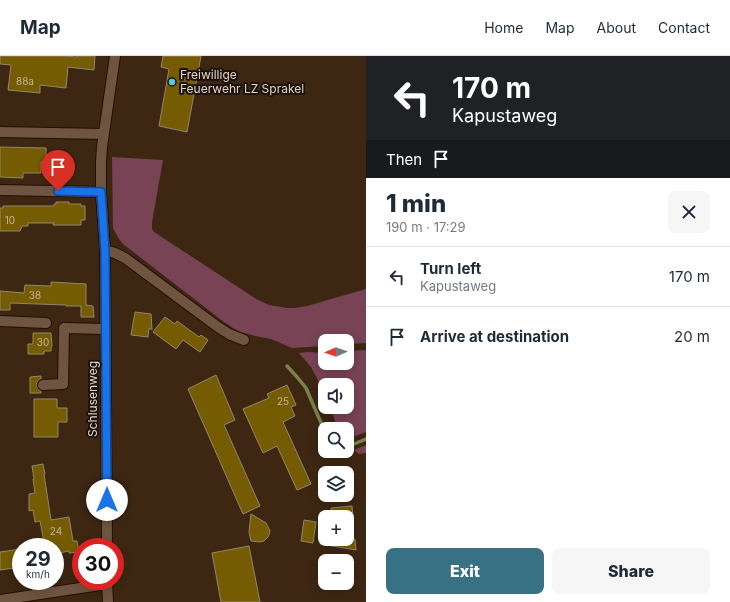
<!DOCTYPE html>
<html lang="en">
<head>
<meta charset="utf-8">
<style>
  :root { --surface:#fff; --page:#f6f6f7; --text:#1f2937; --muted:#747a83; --line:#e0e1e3; --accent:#387184 }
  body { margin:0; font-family:Inter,sans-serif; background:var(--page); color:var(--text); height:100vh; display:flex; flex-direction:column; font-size:15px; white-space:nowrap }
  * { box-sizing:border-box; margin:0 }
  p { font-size:13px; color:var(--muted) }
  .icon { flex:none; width:22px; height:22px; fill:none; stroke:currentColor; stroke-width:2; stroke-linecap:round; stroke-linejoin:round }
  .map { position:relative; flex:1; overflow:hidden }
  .drawer { display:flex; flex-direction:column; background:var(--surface); width:364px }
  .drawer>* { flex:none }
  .guide { background:#202124; color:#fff; overflow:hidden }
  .needle { width:26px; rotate:268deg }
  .controls { position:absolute; left:318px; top:278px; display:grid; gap:8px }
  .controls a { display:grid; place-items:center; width:36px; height:36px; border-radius:8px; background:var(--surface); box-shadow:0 2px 10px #0003; font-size:20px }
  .speed { position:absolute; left:12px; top:482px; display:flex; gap:8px; font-size:20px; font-weight:700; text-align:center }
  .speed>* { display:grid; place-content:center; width:52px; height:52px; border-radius:50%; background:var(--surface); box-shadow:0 2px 10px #0003; line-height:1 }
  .speed small { font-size:10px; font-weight:400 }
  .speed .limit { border:6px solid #d22; background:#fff; color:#111 }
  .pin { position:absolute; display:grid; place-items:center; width:34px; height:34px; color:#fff; margin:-41px -17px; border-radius:50% 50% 50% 0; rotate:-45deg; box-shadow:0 0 4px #0007 }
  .pin .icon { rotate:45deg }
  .me { position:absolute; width:44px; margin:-22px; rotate:0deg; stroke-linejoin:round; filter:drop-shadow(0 0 3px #0008) }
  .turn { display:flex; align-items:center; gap:14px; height:84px; padding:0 20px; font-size:18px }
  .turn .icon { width:52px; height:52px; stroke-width:2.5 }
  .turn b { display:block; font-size:28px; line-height:34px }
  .then { display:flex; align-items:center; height:38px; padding:0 20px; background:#0003; gap:8px; font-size:15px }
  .round { display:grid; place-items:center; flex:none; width:42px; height:42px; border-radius:8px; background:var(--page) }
  .headline { display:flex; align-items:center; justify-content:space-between; height:68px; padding:0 20px }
  h1 { font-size:24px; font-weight:800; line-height:30px }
  .primary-button { display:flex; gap:8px; margin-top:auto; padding:8px 20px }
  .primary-button a { flex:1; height:46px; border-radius:8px; background:var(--accent); color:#fff; font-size:16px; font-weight:800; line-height:46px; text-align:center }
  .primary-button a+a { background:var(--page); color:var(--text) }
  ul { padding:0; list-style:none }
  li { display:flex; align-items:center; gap:12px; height:60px; padding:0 20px; border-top:1px solid var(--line) }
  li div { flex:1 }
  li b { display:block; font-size:15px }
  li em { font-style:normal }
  header { display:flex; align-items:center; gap:24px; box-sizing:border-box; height:56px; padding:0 20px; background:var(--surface); border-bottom:1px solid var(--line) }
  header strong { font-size:19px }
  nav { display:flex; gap:22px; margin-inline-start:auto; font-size:14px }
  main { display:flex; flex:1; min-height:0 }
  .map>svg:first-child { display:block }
  .green { fill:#784355 }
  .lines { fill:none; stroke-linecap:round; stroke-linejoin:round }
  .stream { stroke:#7a824b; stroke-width:3.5 }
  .building { fill:#755c02; stroke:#928768 }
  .minor-casing { stroke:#230f00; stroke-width:12 }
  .minor { stroke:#6f5541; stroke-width:10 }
  .route-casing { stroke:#114b97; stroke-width:10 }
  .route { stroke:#1a73e8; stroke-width:7 }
  .poi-dot { fill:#56c9e1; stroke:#1c120a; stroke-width:1.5 }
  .labels { text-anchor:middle; stroke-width:4; stroke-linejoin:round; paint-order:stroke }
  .number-label { font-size:10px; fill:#c5b495 }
  .poi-label { font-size:12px; fill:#e0d1c6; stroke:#1c120a; text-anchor:start }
  .street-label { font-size:12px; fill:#e0d1c6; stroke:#1c120a }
</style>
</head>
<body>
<header>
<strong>Map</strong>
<nav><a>Home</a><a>Map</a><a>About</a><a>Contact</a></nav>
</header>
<main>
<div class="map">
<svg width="366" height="546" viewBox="0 0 366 546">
  <rect width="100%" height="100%" fill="#3d2713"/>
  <path class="green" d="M112,101L163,104L152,166V173L154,176L258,244L269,249L287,252H294L307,250L366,233V287L347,288V285H325V290L292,292L271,283L255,280L241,276L233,272L224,266L123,188L119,183L113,172Z
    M366,294V376L350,382L347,384V373H338L330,351H347V329H325V338L311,311L299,297L308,296L325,297V307H347V295Z
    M366,389V397L359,398L354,394Z"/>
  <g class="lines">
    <path class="stream" d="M287,310L297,321L306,332L325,376
      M349,390L366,383"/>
  </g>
  <path class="building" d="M0,0H63L77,1V0H95L94,14L68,11L66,32L40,29V37L8,34L11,9L0,8Z
    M163,0H201L187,76L159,70L169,13L161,11Z
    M0,91L46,92V106H41V117H23V122L0,121Z
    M56,146H69V148H81V150H85V164H81V169H53L54,167H28V170H22L20,175H0V152H3V150H54V148H56Z
    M51,226L86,228V249L93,250L94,261H81V250H66V249L10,247V254H0V235L24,237L25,229L51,230Z
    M135,256L151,258L152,274L149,272L148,281L131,279Z
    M165,261L175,268L177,265L199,281L201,279L208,284L200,296L183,284L176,293L153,276Z
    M33,277H51L52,290L51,291V295H44V298H28V288H33Z
    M216,319L235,364L224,369L260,450L243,458L188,333Z
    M41,320V323L37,326V329L38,333L41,335V337H30V321Z
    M287,329L296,349L291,351L295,360L283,366L311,428L297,434L277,390L263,397L243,353L269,342L267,338Z
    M34,343H57V352H67V366H58V381H34Z
    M43,408L45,418H44L51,464L69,461L73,485H77L79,496L69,497V495L55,498V491H45L40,465L35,466L33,454L29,455V438L35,437L33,423H34L32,410Z
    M352,450L353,461H332L331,452Z
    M251,458L266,467L270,475L269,479L267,482L264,485L260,486L251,485L249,476Z
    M304,464L316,466L313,487L301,485Z
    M321,483H355L356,494L320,488Z
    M249,490L260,546H221L212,497Z
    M21,493V511L0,514V496Z"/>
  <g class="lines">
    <g class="minor-casing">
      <path id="minor" d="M0,76L104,78
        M0,134L101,136
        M105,194L115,197L125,202L218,271L229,278L244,284
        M0,265L46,267
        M43,329L63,328L64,272L105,273
        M107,491L105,194L101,136V106L102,91L115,0
        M107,525L108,546
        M0,544L107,528"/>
    </g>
    <use href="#minor" class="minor"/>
  </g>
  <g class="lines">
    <g class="route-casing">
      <path id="route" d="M58,135L101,136L105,194L107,444"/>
    </g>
    <use href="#route" class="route"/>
  </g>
  <circle class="poi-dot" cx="172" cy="26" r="4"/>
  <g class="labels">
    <g class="number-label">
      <text x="25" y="29">88a</text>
      <text x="10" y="168">10</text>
      <text x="35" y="243">38</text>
      <text x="43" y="290">30</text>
      <text x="283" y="349">25</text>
      <text x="56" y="479">24</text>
    </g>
    <g class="poi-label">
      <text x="180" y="23">Freiwillige<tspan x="180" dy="14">Feuerwehr LZ Sprakel</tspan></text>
    </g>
    <g class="street-label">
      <text transform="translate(93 343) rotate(-90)" y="4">Schlusenweg</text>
    </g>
  </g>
</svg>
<div class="controls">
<a><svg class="needle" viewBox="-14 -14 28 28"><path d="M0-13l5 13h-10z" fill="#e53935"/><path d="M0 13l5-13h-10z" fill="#747a83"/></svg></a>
<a><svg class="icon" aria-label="sound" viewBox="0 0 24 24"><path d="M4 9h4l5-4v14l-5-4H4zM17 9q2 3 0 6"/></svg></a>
<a><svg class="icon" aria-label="search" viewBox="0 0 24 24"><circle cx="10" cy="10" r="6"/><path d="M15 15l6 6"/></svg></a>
<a><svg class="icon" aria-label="layers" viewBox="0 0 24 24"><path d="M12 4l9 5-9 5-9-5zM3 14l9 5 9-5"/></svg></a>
<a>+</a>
<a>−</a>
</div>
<div class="speed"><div>29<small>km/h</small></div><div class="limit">30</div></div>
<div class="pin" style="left:58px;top:135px;background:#d93025"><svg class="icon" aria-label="arrive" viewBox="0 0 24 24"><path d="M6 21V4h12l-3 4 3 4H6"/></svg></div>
<svg class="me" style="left:107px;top:444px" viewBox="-20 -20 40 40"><circle r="19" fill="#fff"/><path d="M0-13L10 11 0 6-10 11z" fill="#1a73e8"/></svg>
</div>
<section class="drawer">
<div class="guide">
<div class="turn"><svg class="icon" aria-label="left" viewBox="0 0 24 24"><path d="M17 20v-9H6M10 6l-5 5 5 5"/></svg><div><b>170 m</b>Kapustaweg</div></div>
<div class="then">Then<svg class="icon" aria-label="arrive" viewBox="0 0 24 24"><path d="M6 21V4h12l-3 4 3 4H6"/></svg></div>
</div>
<div class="headline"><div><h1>1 min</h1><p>190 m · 17:29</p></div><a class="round"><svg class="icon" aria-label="close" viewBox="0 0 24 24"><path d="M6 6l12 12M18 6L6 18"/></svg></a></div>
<ul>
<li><svg class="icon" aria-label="left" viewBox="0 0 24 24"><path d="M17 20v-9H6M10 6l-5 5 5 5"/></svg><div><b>Turn left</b><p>Kapustaweg</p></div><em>170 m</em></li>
<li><svg class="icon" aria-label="arrive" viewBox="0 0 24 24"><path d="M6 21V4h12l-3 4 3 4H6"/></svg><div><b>Arrive at destination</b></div><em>20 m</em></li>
</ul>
<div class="primary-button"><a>Exit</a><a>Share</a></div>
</section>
</main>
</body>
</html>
